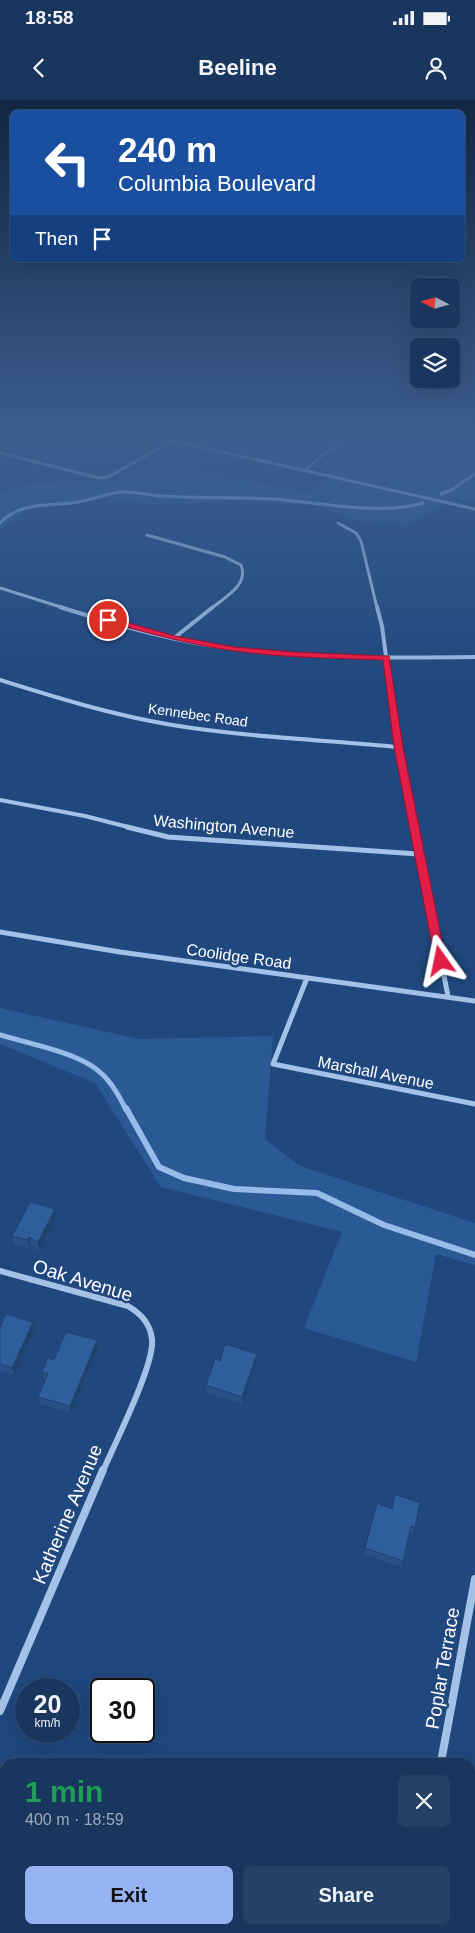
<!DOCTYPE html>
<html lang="en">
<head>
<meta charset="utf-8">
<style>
  :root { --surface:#18365e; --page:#254167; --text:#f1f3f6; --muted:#9fabbc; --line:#365073; --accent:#95b2f1 }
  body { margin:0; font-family:Helvetica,sans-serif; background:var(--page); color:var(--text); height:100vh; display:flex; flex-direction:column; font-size:19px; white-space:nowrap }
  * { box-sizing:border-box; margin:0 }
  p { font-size:16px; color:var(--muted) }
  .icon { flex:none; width:28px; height:28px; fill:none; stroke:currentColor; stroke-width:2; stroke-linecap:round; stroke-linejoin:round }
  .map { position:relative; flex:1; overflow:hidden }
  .drawer { position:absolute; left:0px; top:1658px; width:475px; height:176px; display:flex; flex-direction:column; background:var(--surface); border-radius:15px 15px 0 0; box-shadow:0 5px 20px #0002,0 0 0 1px var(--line) }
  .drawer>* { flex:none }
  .guide { position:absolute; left:10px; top:10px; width:455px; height:152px; border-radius:8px; box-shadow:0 5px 20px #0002,0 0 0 1px var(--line); background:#1a4fa0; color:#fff; overflow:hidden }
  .needle { width:32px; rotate:276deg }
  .tools { position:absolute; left:410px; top:178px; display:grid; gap:10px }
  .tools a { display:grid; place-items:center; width:50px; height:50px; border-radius:8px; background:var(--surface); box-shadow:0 5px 20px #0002,0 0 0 1px var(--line); font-size:25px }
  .speed { position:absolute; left:15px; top:1578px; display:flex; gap:10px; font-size:25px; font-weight:700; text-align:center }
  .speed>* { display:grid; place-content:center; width:65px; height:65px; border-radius:50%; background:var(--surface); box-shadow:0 5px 20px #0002,0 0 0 1px var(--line); line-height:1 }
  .speed small { font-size:12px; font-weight:400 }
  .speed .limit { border:2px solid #111; border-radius:8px; background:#fff; color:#111 }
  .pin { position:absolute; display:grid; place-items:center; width:42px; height:42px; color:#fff; margin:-21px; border:2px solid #fff; border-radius:50%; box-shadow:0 1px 5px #0007 }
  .me { position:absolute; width:55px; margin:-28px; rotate:348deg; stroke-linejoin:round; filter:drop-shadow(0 0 4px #0008) }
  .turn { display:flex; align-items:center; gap:18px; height:105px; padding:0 25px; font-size:22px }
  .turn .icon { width:65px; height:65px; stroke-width:2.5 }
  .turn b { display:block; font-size:35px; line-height:42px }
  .then { display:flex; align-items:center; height:48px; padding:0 25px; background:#0003; gap:10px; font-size:19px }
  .round { display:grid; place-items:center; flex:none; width:52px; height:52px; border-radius:8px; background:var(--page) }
  .head { display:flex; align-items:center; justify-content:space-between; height:85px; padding:0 25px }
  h1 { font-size:30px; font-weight:700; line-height:38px; color:#1e9e55 }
  .primary-button { display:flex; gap:10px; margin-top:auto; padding:10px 25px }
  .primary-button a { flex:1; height:58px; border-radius:8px; background:var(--accent); color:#111; font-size:20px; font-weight:700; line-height:58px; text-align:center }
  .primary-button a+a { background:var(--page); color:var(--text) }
  .status { display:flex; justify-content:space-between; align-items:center; height:35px; padding:0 25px; background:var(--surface); direction:ltr }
  .status svg { height:14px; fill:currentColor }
  header { display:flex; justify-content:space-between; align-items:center; height:65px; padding:0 25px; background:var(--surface); font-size:22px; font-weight:700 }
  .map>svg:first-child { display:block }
  .green { fill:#2a5996 }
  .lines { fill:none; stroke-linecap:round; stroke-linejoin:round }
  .stream-far2 { stroke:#97bce9; stroke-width:3 }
  .stream-far1 { stroke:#97bce9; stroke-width:5 }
  .stream { stroke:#97bce9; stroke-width:6 }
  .lane { stroke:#a4c1e7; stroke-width:2 }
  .street-far4 { stroke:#a4c1e7; stroke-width:3 }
  .street-far3 { stroke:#a4c1e7; stroke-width:4 }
  .street-far2 { stroke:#a4c1e7; stroke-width:5 }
  .street-far1 { stroke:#a4c1e7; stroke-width:6 }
  .street { stroke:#a4c1e7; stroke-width:8 }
  .wall { fill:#285186 }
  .shaded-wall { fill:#21426d }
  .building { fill:#2f5e9c; stroke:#21426d }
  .route { fill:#e11d48; stroke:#92132f }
  .labels { text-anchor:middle; stroke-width:5; stroke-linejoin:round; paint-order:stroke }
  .far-street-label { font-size:14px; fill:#fff; stroke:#20487e }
  .street-label { font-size:16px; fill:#fff; stroke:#20487e }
  .near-street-label { font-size:19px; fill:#fff; stroke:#20487e }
</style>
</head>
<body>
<div class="status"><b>18:58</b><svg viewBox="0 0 49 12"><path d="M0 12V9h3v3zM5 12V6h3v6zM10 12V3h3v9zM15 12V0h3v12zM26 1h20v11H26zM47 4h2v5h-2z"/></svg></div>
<header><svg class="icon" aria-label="back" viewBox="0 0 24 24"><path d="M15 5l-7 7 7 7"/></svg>Beeline<svg class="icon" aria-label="person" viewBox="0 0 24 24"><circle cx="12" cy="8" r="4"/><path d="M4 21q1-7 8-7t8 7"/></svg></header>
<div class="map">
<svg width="475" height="1833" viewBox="0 0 475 1833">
  <rect width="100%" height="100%" fill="#20487e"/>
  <path class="green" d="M193,335H475V402L458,399L406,425L356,420L319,406L228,400L158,405L107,398L27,410L0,429V393L30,383L116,380L152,363L307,392L324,381L326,370L186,340Z
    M0,908L139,939L273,936L265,1039L300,1066L475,1123V1165L436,1154L416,1262L304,1228L342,1132L161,1087L95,983L0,944Z"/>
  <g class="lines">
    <path class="stream-far2" d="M441,394L451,390L475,374
      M0,423C23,400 50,407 78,402C92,400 105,394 119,392C133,391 147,395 161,396C198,398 235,397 272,399C318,402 378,416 423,403"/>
    <path class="stream-far1" d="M0,935C27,943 74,952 96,969C110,979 119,995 126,1010"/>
    <path class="stream" d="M126,1008L159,1067L184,1078L234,1089L317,1093L384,1125L475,1155"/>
    <path class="lane" d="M172,341L181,335
      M303,371L349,335"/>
    <path class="street-far4" d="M147,335L475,409
      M0,353L99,378L108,377L172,341
      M338,423L356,433L361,441L377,508
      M147,435L225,457L241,465C249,485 225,497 212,508
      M0,488L64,508"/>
    <path class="street-far3" d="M60,507C108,522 157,537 207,545C295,559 385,558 475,557
      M377,507L382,526L398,647L414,728
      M174,538L213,507
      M0,580C57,598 113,615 172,625C247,637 323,640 398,647
      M0,700L85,716L132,728"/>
    <path class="street-far2" d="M127,727L168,737L418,754
      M414,727L448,896
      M0,832L120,852L475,901
      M307,878L273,964L475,1004"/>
    <path class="street-far1" d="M0,1171L128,1206C141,1214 150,1223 152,1239C155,1264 115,1343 103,1371"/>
    <path class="street" d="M0,1611L103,1370
      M441,1662L475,1479
      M408,1833L409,1829"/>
  </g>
  <path class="wall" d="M56,1117L40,1151L31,1146L29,1148L14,1144L12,1136Z
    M0,1227L35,1229L15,1275L0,1271Z
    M97,1240L98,1248L71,1313L40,1304L38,1297L45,1280L44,1279L42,1272L54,1260Z
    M220,1261H257L242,1304L206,1293V1285Z
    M377,1403L415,1428L413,1434L409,1433L401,1467L364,1454Z"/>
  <path class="shaded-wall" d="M55,1109L56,1117L40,1151L38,1142Z
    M29,1137L31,1146L29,1148L27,1140Z
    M33,1222L35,1229L15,1275L12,1268Z
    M97,1240L98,1248L71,1313L70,1306Z
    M257,1254V1261L242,1304V1297Z"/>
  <path class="building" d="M30,1102L55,1109L38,1142L29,1137L27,1140L12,1136Z
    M6,1214L33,1222L12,1268L0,1264V1227Z
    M66,1232L97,1240L70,1306L38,1297L48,1274L42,1272L48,1258L54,1260Z
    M225,1244L257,1254L242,1297L206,1285L215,1259L220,1261Z
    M395,1394L420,1403L415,1428L411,1426L403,1461L365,1448L377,1403L392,1409Z"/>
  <linearGradient id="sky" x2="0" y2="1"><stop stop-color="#122845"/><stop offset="0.57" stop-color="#3c5e8f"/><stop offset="1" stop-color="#3c5e8f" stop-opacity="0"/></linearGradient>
  <rect width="475" height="592" fill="url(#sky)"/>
  <path class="route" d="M108,517L175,536L235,547L294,552L389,556L403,647L446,861L444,864H437L435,861L394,647L383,560C333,558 284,558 235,551C190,545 148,533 105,521V518Z"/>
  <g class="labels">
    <g class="far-street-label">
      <text transform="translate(198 615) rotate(8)" y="5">Kennebec Road</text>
    </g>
    <g class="street-label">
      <text transform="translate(224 726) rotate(5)" y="6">Washington Avenue</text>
      <text transform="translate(239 856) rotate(8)" y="6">Coolidge Road</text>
      <text transform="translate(376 972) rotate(11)" y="6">Marshall Avenue</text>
    </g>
    <g class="near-street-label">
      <text transform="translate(83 1180) rotate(17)" y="7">Oak Avenue</text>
      <text transform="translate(67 1414) rotate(-67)" y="7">Katherine Avenue</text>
      <text transform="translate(442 1568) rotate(-80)" y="7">Poplar Terrace</text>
    </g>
  </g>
</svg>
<div class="tools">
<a><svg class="needle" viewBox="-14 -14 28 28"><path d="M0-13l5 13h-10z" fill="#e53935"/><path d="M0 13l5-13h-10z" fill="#9fabbc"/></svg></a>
<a><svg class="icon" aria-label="layers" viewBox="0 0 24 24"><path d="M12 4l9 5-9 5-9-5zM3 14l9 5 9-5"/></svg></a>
</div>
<div class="speed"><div>20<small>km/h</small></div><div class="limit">30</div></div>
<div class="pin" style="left:108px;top:520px;background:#d93025"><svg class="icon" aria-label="arrive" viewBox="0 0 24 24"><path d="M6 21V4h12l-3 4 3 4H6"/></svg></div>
<svg class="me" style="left:441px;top:861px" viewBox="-20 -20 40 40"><path d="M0-17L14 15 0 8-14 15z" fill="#e11d48" stroke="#fff" stroke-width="4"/></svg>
<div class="guide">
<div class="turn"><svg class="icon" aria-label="left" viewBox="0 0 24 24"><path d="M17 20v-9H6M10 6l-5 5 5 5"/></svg><div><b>240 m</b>Columbia Boulevard</div></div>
<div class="then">Then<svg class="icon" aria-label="arrive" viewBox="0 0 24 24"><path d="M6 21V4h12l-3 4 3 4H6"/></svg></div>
</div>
<section class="drawer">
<div class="head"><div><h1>1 min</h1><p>400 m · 18:59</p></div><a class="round"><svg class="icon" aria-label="close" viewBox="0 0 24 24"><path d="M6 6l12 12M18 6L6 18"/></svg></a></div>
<div class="primary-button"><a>Exit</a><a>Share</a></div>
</section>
</div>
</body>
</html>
